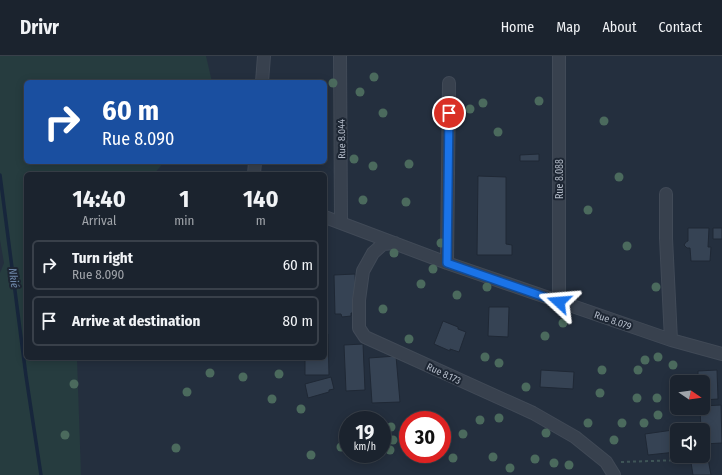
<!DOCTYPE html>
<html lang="en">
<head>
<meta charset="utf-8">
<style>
  :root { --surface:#1b232e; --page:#242b36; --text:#f1f3f6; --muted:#a0a4aa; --line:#39404a }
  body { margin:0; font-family:"Fira Sans Condensed",sans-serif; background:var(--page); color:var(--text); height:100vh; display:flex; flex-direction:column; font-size:15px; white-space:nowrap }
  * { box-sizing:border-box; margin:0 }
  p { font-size:13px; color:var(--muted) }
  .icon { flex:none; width:22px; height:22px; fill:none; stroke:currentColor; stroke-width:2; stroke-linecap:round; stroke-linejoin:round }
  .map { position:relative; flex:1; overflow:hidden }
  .details { position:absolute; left:24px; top:116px; width:303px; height:188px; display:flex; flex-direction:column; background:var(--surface); border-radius:6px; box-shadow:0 2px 10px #0003,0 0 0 1px var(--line) }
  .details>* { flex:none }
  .guide { position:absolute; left:24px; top:24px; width:303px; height:84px; border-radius:6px; box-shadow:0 2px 10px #0003,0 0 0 1px var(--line); background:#1a4fa0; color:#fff; overflow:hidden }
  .needle { width:26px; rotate:103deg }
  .fabs { position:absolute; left:670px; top:319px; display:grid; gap:8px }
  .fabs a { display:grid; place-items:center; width:40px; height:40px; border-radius:6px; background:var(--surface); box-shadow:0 2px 10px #0003,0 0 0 1px var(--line); font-size:20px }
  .speed { position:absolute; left:339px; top:355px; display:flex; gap:8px; font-size:20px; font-weight:700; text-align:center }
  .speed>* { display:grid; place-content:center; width:52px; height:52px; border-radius:50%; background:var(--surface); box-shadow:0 2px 10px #0003,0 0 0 1px var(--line); line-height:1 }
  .speed small { font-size:10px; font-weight:400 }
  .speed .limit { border:6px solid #d22; background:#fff; color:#111 }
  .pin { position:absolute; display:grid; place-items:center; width:34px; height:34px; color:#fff; margin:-17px; border:2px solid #fff; border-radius:50%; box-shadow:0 1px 4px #0007 }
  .me { position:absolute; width:44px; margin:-22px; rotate:289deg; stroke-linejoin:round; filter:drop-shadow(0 0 3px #0008) }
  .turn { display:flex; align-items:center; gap:14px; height:84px; padding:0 12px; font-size:18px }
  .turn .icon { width:52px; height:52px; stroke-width:2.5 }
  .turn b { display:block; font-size:28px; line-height:34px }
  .eta { display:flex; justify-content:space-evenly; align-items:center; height:68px; text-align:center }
  .eta b { font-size:24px; font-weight:700; line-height:28px }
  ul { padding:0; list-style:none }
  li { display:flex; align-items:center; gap:12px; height:50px; margin:0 8px 6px; padding:0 4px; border:2px solid var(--line); border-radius:6px }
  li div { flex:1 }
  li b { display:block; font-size:15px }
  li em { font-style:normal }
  header { display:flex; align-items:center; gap:24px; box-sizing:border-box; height:56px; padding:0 20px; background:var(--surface); border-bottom:1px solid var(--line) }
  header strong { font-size:19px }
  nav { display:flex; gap:22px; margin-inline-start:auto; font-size:14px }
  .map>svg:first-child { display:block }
  .green { fill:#263c3f }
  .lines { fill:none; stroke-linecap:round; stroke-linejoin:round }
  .stream { stroke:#17263c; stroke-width:3.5 }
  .building { fill:#364354; stroke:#1f2835 }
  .minor-casing { stroke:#414a57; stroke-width:14 }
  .path { stroke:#3f5557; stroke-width:2; stroke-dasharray:3 3; stroke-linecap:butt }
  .minor { stroke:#38414e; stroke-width:12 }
  .tree { fill:#4b6a5d }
  .route-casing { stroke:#114b97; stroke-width:10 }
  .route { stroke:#1a73e8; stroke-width:7 }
  .labels { text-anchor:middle; stroke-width:4; stroke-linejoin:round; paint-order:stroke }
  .street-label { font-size:10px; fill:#b4bcc9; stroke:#1d2633 }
  .water-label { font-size:11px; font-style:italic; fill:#6d86a8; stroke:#1d2633 }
</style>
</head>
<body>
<header>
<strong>Drivr</strong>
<nav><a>Home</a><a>Map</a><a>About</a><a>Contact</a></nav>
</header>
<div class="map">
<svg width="722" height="419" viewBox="0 0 722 419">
  <rect width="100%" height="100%" fill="#242f3e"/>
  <path class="green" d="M0,0H206L212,26H26V106H164L154,118H26V302H77L81,419H0V217L4,207L0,184Z"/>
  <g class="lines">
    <path class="stream" d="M0,119L26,320L41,419"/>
  </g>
  <path class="building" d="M539,98V105H520V99Z
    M478,120L506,121V188L512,189V199H477Z
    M688,172H709L708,191H711L710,205H691L690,192H687L684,189L686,186L688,185Z
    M713,172H722V183H713Z
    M355,218L357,257H351V260L342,261L341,258H335L334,219Z
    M489,251H509L508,281L488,280Z
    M443,265L458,271V273L466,276L459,296L450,293V295L434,288Z
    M325,278H328L329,319H305V302H325Z
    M363,288L365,334L346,335L344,289Z
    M396,300L400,346L372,347L369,302Z
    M541,314L574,316L573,333L540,331Z
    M717,314L718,343L703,344V326H698V315Z
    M331,321L334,333L329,334V336L308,342L305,328Z
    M721,349L722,387L703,388V374H701L700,352H703V350Z
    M673,374L676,396L648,399L645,378Z
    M707,397L711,419H693L690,400H703V398Z"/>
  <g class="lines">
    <g class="minor-casing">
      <path id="minor" d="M340,0L341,166
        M262,26L264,0
        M254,118L255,106
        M666,138V182L671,284
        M325,161L447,207L671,284L722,298
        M395,187L383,188L373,197L363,215L359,244V272L365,281L533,357L575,381L606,406L614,419
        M447,207L449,27
        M559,246V0"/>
    </g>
    <path class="path" d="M621,406L682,404"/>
    <use href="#minor" class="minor"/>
  </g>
  <g class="tree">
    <circle cx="374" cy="21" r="4.5"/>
    <circle cx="333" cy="27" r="4.5"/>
    <circle cx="360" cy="36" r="4.5"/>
    <circle cx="539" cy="45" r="4.5"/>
    <circle cx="483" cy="47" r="4.5"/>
    <circle cx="470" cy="53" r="4.5"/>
    <circle cx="383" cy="57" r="4.5"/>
    <circle cx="604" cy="65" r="4.5"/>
    <circle cx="498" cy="76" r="4.5"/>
    <circle cx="354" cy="103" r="4.5"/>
    <circle cx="409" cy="108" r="4.5"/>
    <circle cx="373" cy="110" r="4.5"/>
    <circle cx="619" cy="121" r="4.5"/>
    <circle cx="363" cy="144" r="4.5"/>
    <circle cx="406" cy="146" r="4.5"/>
    <circle cx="588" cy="154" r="4.5"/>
    <circle cx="441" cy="187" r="4.5"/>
    <circle cx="627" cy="190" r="4.5"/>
    <circle cx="394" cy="197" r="4.5"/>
    <circle cx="433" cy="213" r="4.5"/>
    <circle cx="421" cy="228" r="4.5"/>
    <circle cx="487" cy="231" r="4.5"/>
    <circle cx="656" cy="231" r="4.5"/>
    <circle cx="457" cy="239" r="4.5"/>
    <circle cx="383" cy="253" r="4.5"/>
    <circle cx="563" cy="267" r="4.5"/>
    <circle cx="545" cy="280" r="4.5"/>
    <circle cx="409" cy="283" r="4.5"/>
    <circle cx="485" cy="301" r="4.5"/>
    <circle cx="658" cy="301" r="4.5"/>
    <circle cx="645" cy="304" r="4.5"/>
    <circle cx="499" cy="307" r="4.5"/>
    <circle cx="673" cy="309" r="4.5"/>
    <circle cx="602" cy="314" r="4.5"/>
    <circle cx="638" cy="314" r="4.5"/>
    <circle cx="210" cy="317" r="4.5"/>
    <circle cx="279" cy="318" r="4.5"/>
    <circle cx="243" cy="321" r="4.5"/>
    <circle cx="74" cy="328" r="4.5"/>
    <circle cx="526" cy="331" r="4.5"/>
    <circle cx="187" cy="336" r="4.5"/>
    <circle cx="600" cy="337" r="4.5"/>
    <circle cx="637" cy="342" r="4.5"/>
    <circle cx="657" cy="342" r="4.5"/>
    <circle cx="272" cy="343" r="4.5"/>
    <circle cx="301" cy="353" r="4.5"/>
    <circle cx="658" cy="359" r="4.5"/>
    <circle cx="499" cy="362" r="4.5"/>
    <circle cx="480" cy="364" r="4.5"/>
    <circle cx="588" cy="367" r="4.5"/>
    <circle cx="622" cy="367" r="4.5"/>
    <circle cx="644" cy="367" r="4.5"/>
    <circle cx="391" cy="371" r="4.5"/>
    <circle cx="546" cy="377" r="4.5"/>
    <circle cx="463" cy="378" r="4.5"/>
    <circle cx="65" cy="379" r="4.5"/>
    <circle cx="393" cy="384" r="4.5"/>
    <circle cx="614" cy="384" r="4.5"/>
    <circle cx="341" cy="391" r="4.5"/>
    <circle cx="176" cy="392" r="4.5"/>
    <circle cx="390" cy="394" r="4.5"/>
    <circle cx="311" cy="399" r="4.5"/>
    <circle cx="493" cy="401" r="4.5"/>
    <circle cx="453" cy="402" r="4.5"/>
    <circle cx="535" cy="403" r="4.5"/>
    <circle cx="554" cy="407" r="4.5"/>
    <circle cx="569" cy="409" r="4.5"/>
    <circle cx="510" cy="412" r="4.5"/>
  </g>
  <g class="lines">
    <g class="route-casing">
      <path id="route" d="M449,57L447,207L559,246"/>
    </g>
    <use href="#route" class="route"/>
  </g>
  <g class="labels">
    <g class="street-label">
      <text transform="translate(341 83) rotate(-91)" y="4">Rue 8.044</text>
      <text transform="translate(559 123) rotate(-90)" y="4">Rue 8.088</text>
      <text transform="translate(613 264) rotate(19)" y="4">Rue 8.079</text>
      <text transform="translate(444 317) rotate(25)" y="4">Rue 8.173</text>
    </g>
    <g class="water-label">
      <text transform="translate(14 222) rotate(82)" y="4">Nkié</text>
    </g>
  </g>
</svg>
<div class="fabs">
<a><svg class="needle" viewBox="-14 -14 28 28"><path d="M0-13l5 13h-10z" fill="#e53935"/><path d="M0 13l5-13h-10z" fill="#a0a4aa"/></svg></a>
<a><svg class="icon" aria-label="sound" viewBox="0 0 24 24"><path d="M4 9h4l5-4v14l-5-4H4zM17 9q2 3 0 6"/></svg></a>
</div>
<div class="speed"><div>19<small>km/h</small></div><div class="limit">30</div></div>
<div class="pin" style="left:449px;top:57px;background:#d93025"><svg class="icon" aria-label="arrive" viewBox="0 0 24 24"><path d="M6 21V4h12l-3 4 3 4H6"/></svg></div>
<svg class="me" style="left:559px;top:246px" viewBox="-20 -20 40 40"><path d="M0-17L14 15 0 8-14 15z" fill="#1a73e8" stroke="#fff" stroke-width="4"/></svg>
<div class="guide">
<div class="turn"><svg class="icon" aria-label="right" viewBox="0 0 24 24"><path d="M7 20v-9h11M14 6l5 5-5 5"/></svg><div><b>60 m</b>Rue 8.090</div></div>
</div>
<section class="details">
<div class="eta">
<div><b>14:40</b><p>Arrival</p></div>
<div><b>1</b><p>min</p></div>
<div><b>140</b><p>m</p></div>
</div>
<ul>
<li><svg class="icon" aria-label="right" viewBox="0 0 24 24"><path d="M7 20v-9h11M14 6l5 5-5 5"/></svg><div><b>Turn right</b><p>Rue 8.090</p></div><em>60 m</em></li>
<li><svg class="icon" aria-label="arrive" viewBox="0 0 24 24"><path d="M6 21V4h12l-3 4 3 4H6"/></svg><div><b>Arrive at destination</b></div><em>80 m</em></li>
</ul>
</section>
</div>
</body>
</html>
